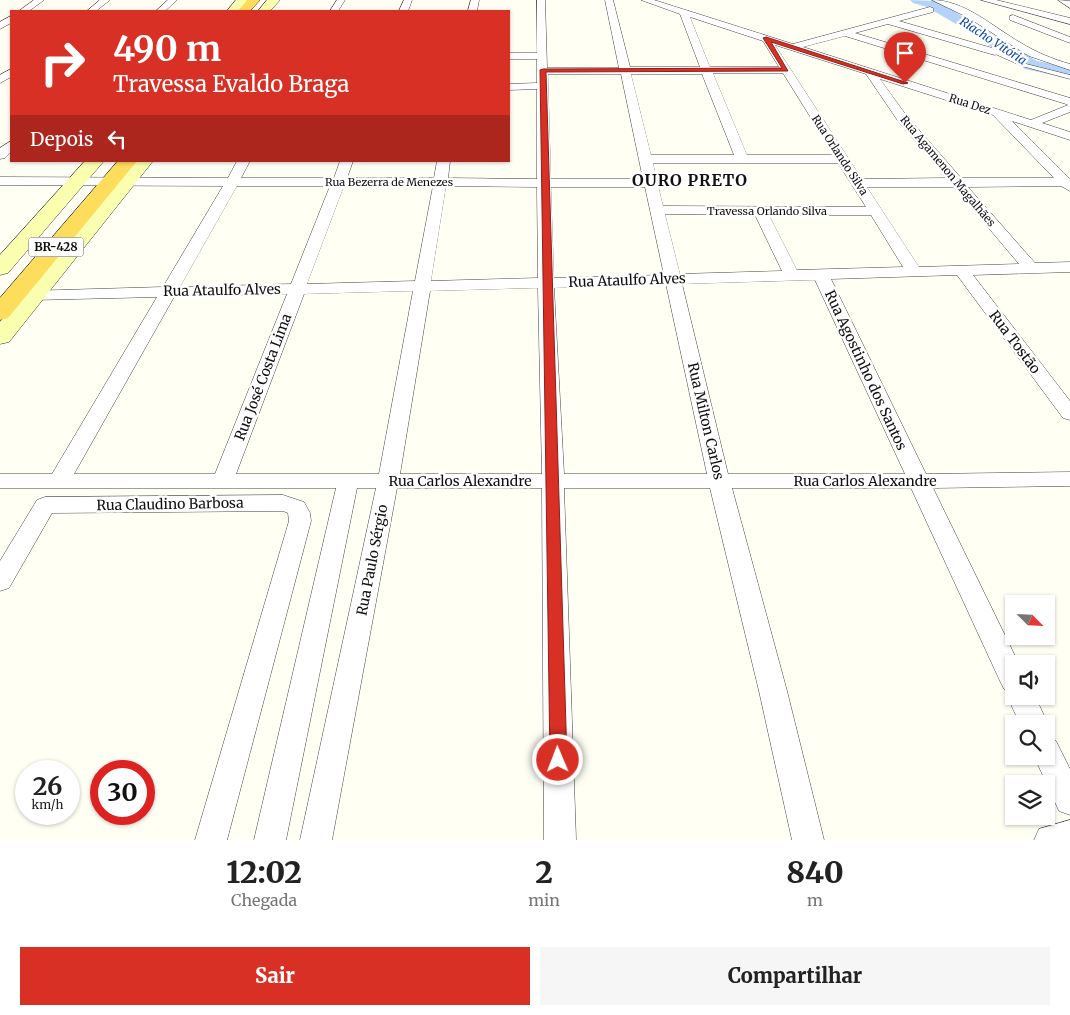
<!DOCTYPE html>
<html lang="pt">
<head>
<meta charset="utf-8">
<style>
  :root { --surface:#fff; --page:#f6f6f6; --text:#222; --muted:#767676; --accent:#d93025 }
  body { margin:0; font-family:Merriweather,serif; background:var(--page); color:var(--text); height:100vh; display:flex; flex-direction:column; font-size:19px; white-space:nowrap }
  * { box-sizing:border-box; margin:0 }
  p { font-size:16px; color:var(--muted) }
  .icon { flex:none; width:28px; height:28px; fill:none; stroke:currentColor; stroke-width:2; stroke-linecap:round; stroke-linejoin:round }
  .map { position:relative; height:840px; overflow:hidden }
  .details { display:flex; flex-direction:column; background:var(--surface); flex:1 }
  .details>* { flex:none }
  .top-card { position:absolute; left:10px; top:10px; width:500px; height:152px; border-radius:0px; box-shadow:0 1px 4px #0004; background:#d93025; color:#fff; overflow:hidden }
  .needle { width:32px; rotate:114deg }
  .tools { position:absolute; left:1005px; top:595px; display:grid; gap:10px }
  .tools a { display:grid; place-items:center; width:50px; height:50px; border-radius:0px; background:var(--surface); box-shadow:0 1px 4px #0004; font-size:25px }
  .speed { position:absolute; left:15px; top:760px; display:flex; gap:10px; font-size:25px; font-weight:700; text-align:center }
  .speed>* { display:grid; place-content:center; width:65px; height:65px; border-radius:50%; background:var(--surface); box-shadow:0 1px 4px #0004; line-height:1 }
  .speed small { font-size:12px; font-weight:400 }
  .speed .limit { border:8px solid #d22; background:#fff; color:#111 }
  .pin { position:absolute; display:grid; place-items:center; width:42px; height:42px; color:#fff; margin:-51px -21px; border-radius:50% 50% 50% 0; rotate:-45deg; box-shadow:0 0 5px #0007 }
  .pin .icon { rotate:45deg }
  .me { position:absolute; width:55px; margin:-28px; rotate:359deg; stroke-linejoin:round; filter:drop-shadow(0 0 4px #0008) }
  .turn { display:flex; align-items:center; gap:18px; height:105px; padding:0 20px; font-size:22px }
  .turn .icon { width:65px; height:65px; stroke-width:2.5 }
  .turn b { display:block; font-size:35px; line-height:42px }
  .then { display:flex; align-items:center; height:48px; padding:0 20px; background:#0003; gap:10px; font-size:19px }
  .eta { display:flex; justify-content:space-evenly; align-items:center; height:85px; text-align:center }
  .eta b { font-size:30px; font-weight:800; line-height:35px }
  .cta { display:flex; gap:10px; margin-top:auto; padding:10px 20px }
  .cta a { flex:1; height:58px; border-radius:0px; background:var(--accent); color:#fff; font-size:20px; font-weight:800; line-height:58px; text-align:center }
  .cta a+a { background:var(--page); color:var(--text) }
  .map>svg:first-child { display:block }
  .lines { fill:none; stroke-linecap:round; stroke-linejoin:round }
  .river { fill:#b5d3fa; fill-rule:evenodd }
  .service-casing { stroke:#434343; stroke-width:1 }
  .minor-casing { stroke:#434343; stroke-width:1 }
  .secondary-casing { stroke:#323232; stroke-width:1 }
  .trunk-casing { stroke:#212121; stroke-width:1 }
  .service { fill:#fff; fill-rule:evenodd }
  .minor { fill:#fff; fill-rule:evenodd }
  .secondary { fill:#f9ffaf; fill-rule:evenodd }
  .trunk { fill:#fedc5c; fill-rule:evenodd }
  .route { fill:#d93025; stroke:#8d1f18 }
  .labels { text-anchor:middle; stroke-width:5; stroke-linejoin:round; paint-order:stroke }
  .far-street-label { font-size:11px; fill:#101010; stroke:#fff }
  .far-water-label { font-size:12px; font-style:italic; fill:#0f4aad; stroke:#fff }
  .shield { fill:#fff; stroke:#585858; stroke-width:1 }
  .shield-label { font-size:12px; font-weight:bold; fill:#101010 }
  .street-label { font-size:14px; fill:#101010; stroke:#fff }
  .far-district-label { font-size:16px; font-weight:bold; letter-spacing:1px; fill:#101010; stroke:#fff }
</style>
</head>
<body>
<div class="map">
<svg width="1070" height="840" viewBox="0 0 1070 840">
  <rect width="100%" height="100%" fill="#fffff4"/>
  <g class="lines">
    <path class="river" d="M910,0L937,1L1037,61L1070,67V79L1025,69L961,27L927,7L913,3Z"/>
    <g class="service-casing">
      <path id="service" d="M995,50L1026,64L1070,75V79L1022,66L993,53Z"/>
    </g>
    <g class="minor-casing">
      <path id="minor" d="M34,0H44L29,11H19Z
        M100,0H110L96,11H87Z
        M168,0H177L165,11H156Z
        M337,0H345L338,11H330Z
        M404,0H412L408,11H399Z
        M471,0H479L477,11H468Z
        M537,0H545L547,68H619L605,0H613L630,67H700L680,14L641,0H654L793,44L930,7L933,8V12L899,21L999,50L1000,52L995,55L991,54L888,24L855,33L1070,98V112L1042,123L1070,132V140L1012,121L1070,179V191L1061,186L968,187L1035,263L1070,262V272L973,275L1070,401V420L1063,418L957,275L831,279L926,474L1070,472V486L933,488L1019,664H1014V696H1035L1048,724L1046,728V724H1020L1007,696L1010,691L1004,689L1000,681L911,488H732L787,691L824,840H792L759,691L710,488H564L576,840H544L542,488H397L332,840H300L376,488H357L286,840H254L336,488H0V474H52L157,297L33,300L27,299L25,295L27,291L163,287L223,186L0,185V177L228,178L237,161H250L241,178H334L340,161H353L347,178H434L437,161H450L448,178L537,179V89L509,90V84L537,83V59H509V53H537ZM690,17L763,41L779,67H710ZM845,36L1066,104L1068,105L1031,120L803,47ZM775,45L866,74L898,121L947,178L862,179ZM713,73H783L834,155H747ZM548,74H621L643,179H551ZM631,74H702L734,155H651ZM880,79L993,115L1054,178H961L906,115ZM653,163H838L866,207L663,206ZM237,186H330L291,284L180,287ZM344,186H433L415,281L307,284ZM446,186L537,187L538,278L431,281ZM551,187H645L664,275L554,278ZM867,187H954L1019,264L919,267ZM665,214L755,215L782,271L680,274ZM769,215H871L903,267L797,270ZM815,280L905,474H728L682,284ZM666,284L707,474H564L554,288ZM538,288L542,474H400L430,291ZM413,291L379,474H236L304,294ZM287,294L215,474H74L174,297Z
        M932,0C965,0 993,27 1021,43C1036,52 1052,59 1070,64V70L1029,56L967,17Z
        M981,0H996L1070,18V24Z
        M1058,0L1070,1V8Z
        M1013,15L1070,37V43L1010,20V16Z
        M11,16V23L0,29V22Z
        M11,69V77L0,83V75Z
        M11,141V152L5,158L0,159V148Z
        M283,495L304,502L310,513L311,521L227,840H195L289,521L288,513L283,511L52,513L9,588L0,591V561L37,500L45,497Z
        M1046,737L1056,741L1070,769V815L1059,811L1034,756H1046Z
        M1070,820V840H1034L1039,829Z"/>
    </g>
    <g class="secondary-casing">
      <path id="secondary" d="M236,0H249L239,11H227Z
        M267,0H280L270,11H258Z
        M85,161H104L8,273L0,275V255Z
        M134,161H153L9,342L0,344V322Z"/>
    </g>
    <g class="trunk-casing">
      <path id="trunk" d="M247,0H260L250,11H238Z
        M118,161H137L8,318L0,320V298Z"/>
    </g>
    <use href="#service" class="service"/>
    <use href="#minor" class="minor"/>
    <use href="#secondary" class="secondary"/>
    <use href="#trunk" class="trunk"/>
  </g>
  <path class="route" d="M766,37L908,83L903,84L771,42L788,71L546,72L567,760L564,765L558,767L552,765L550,760L540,70L543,69L782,68L763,38Z"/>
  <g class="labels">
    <g class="far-street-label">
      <text transform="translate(970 104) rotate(18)" y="4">Rua Dez</text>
      <text transform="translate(840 155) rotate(57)" y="4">Rua Orlando Silva</text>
      <text transform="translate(948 171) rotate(50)" y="4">Rua Agamenon Magalhães</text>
      <text x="389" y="186">Rua Bezerra de Menezes</text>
      <text x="767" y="215">Travessa Orlando Silva</text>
    </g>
    <g class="far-water-label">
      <text transform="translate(993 41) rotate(33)" y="4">Riacho Vitória</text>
    </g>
    <rect class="shield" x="28.5" y="237.5" width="55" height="19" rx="4"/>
    <g class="shield-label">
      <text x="56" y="251">BR-428</text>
    </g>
    <g class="street-label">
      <text transform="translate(627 280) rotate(-2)" y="5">Rua Ataulfo Alves</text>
      <text transform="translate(222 290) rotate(-1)" y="5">Rua Ataulfo Alves</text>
      <text transform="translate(1015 342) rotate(53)" y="5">Rua Tostão</text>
      <text transform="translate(866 370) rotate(65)" y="5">Rua Agostinho dos Santos</text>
      <text transform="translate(263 377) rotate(-69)" y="5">Rua José Costa Lima</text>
      <text transform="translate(706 421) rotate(77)" y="5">Rua Milton Carlos</text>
      <text x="460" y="486">Rua Carlos Alexandre</text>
      <text x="865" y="486">Rua Carlos Alexandre</text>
      <text transform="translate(170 504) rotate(-1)" y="5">Rua Claudino Barbosa</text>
      <text transform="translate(372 560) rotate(-79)" y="5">Rua Paulo Sérgio</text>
    </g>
    <g class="far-district-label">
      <text x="690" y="186">OURO PRETO</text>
    </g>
  </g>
</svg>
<div class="tools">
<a><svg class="needle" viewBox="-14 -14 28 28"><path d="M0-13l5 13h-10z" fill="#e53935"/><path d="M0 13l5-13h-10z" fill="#767676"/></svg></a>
<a><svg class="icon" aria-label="sound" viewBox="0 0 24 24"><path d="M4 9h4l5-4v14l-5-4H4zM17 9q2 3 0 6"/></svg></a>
<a><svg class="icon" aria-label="search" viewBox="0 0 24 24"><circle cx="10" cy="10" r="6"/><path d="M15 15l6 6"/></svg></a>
<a><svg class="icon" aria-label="layers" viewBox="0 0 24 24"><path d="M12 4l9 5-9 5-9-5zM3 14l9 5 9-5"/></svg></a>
</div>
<div class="speed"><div>26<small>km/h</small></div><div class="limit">30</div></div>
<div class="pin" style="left:905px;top:83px;background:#d93025"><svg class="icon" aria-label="arrive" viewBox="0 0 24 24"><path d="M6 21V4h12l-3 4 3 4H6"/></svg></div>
<svg class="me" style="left:558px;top:760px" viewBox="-20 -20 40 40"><circle r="17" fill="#d93025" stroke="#fff" stroke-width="3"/><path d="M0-11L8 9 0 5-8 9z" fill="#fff"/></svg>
<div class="top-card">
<div class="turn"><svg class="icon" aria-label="right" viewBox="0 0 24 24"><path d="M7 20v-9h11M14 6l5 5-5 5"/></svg><div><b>490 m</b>Travessa Evaldo Braga</div></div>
<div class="then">Depois<svg class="icon" aria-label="left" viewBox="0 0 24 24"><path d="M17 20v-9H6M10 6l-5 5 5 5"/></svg></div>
</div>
</div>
<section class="details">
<div class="eta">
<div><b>12:02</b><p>Chegada</p></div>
<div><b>2</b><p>min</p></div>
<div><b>840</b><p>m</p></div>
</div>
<div class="cta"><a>Sair</a><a>Compartilhar</a></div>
</section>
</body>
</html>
